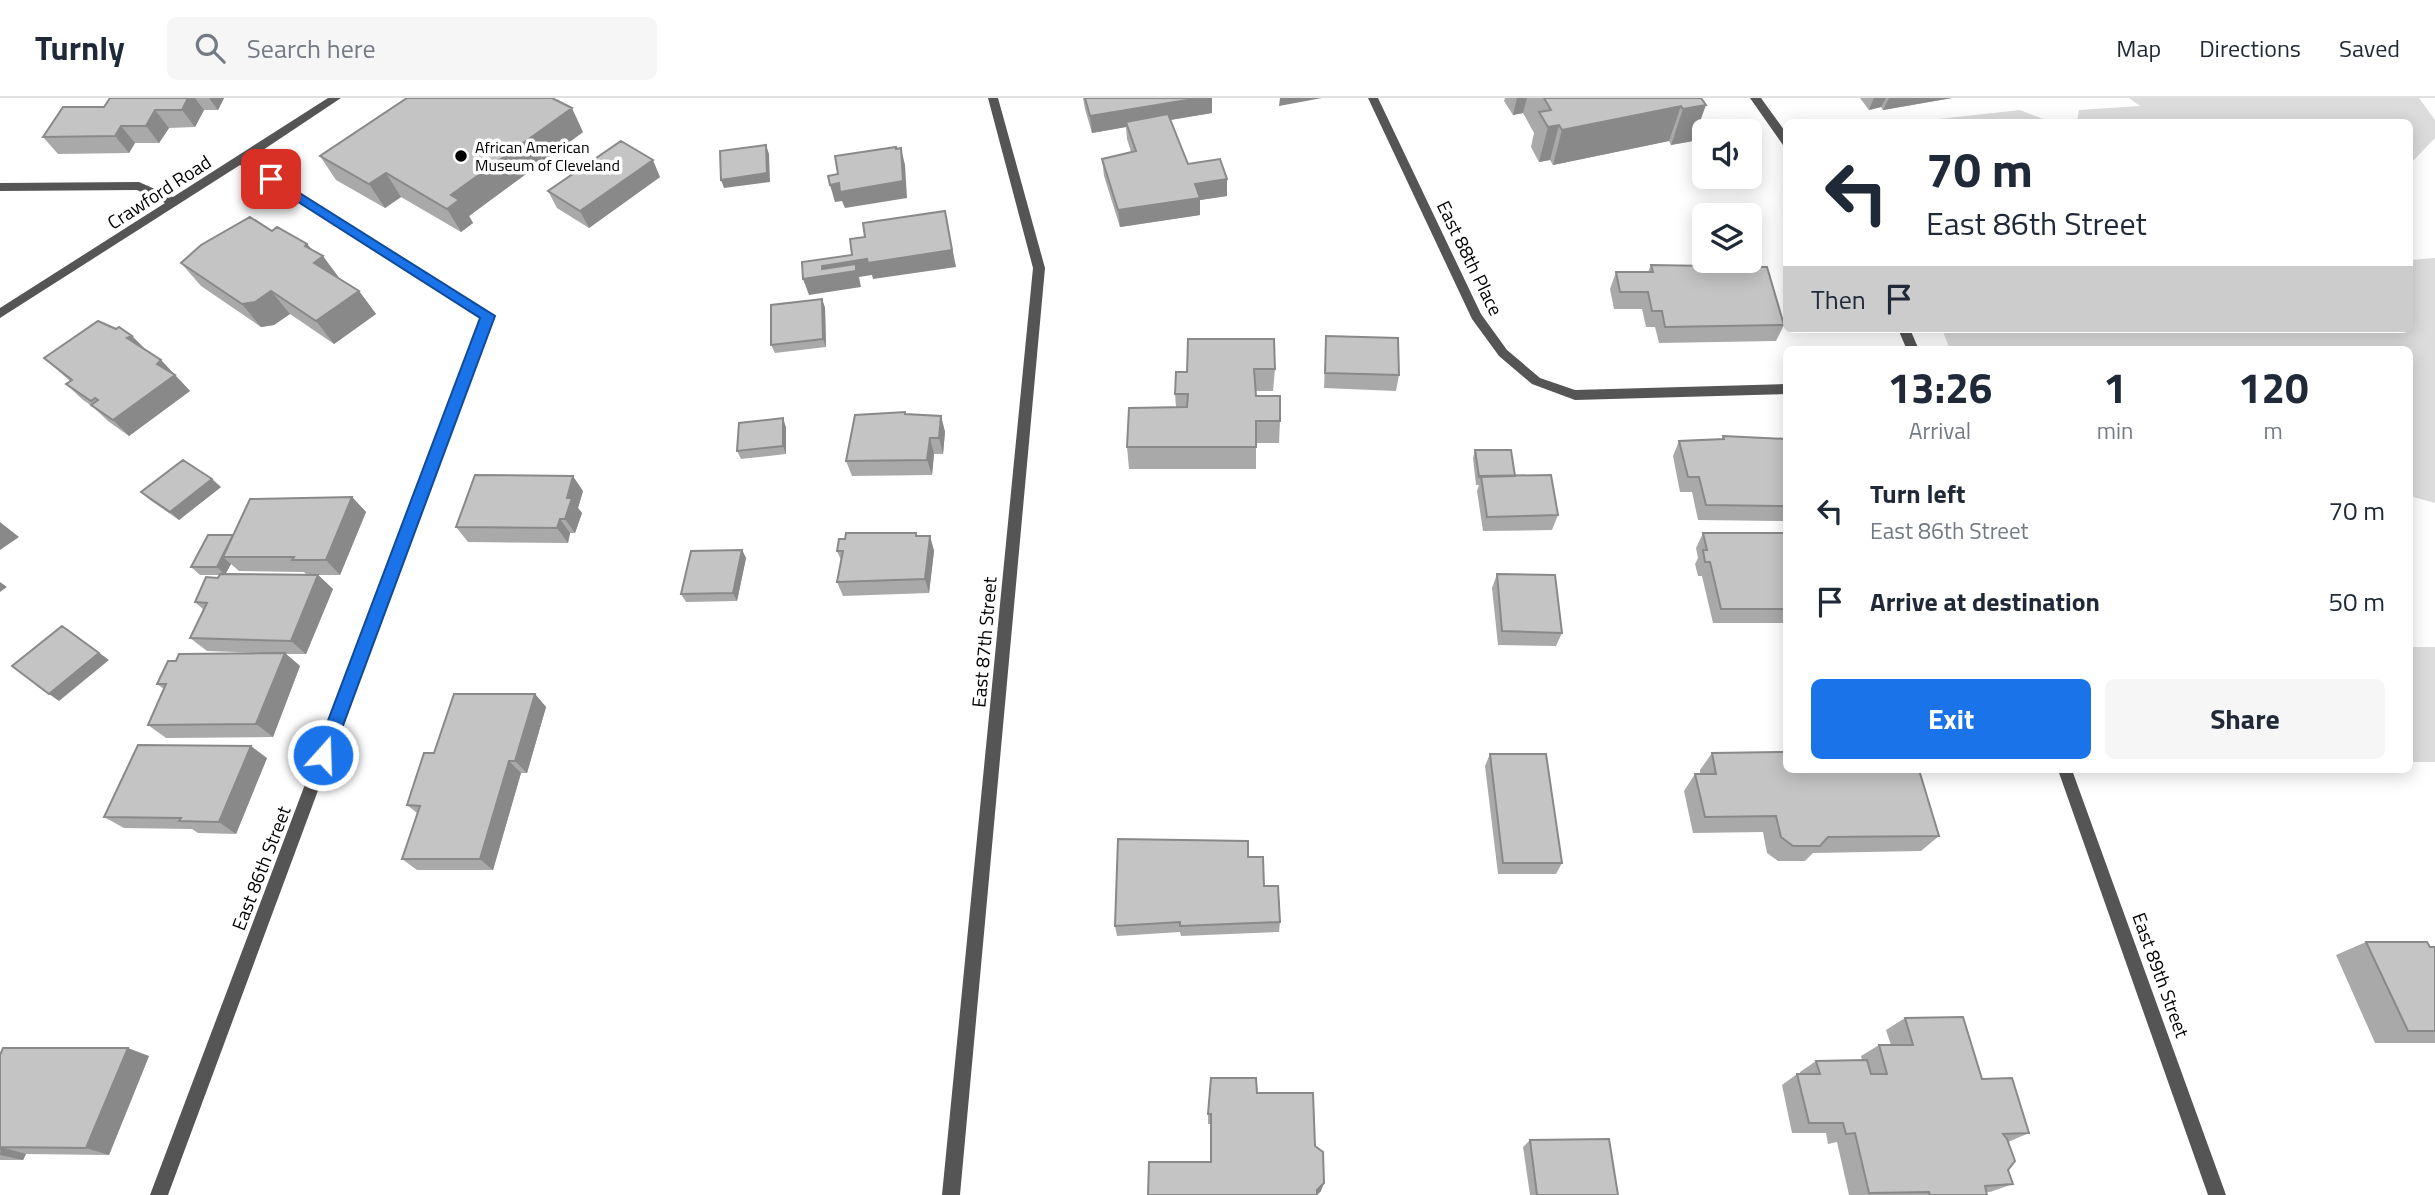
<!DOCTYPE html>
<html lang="en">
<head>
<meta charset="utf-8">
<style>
  :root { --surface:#fff; --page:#f6f6f7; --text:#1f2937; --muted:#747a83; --line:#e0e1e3; --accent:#1a73e8 }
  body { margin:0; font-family:"Titillium Web",sans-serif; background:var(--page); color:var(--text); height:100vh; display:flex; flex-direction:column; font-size:26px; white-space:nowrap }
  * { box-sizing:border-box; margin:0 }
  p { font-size:23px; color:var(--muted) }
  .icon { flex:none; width:38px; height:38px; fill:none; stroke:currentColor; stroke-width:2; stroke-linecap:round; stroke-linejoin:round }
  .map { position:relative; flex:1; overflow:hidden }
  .sheet { position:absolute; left:1783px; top:248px; width:630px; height:427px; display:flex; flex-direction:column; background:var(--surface); border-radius:10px; box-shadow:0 4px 18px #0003 }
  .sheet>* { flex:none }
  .guide { position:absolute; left:1783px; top:21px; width:630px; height:214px; border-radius:10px; box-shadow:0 4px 18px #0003; background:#fff; color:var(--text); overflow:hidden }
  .tools { position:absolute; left:1692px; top:21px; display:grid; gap:14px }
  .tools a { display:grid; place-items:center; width:70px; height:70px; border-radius:10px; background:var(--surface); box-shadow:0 4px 18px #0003; font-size:35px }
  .pin { position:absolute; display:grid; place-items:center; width:60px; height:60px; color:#fff; margin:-30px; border-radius:14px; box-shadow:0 4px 10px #0006 }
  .me { position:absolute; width:77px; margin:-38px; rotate:20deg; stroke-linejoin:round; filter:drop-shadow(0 0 5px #0008) }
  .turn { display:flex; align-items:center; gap:24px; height:147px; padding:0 28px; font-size:32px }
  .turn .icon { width:91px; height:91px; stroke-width:2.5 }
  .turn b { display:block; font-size:49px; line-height:60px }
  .then { display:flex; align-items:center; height:66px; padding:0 28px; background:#0003; gap:14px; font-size:26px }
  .eta { display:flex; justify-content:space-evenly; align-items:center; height:119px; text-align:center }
  .eta b { font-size:42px; font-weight:700; line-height:49px }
  .cta { display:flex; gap:14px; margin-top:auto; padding:14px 28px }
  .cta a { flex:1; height:80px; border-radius:10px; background:var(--accent); color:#fff; font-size:28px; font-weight:700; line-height:80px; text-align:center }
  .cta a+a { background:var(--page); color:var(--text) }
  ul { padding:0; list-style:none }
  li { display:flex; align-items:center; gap:21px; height:91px; padding:0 28px }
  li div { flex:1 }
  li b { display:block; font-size:26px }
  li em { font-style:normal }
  header { display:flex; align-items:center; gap:42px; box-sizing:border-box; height:98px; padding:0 35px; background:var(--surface); border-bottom:2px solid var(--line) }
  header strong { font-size:33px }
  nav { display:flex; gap:38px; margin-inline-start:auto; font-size:24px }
  .search { width:490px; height:63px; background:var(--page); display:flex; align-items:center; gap:18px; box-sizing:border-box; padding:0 24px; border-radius:10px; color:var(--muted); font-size:26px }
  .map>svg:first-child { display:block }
  .green { fill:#dcdcdc }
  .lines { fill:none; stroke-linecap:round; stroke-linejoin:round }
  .minor { fill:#555; fill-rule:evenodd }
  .wall { fill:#a9a9a9 }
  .shaded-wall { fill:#898989 }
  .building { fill:#c4c4c4; stroke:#898989; stroke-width:2 }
  .route { fill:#1a73e8; stroke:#114b97; stroke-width:2 }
  .poi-dot { fill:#000; stroke:#fff; stroke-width:2.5 }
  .labels { text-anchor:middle; stroke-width:7; stroke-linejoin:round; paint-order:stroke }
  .far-poi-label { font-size:16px; fill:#000; stroke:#fff; text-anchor:start }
  .street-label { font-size:19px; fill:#000; stroke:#fff }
</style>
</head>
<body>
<header>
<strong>Turnly</strong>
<div class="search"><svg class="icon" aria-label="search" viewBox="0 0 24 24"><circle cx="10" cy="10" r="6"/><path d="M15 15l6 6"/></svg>Search here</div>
<nav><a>Map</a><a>Directions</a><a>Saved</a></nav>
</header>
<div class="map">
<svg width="2435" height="1097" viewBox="0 0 2435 1097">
  <rect width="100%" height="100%" fill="#fff"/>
  <path class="green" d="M2129,0H2419L2435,22V40L2410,66V24H2077L2079,12L2140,8Z
    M2020,12L2051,24H1912Z
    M2435,160V405L2410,398V252H1950L1942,231H2410V162Z
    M2410,549H2435V664H2410Z"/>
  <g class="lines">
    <path class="minor" d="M328,0H341L248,62L494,218L168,1097H150L481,220L240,67L0,220V210L165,105L137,92L0,93V85L139,84L173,99Z
      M988,0H998L1045,170L960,1097H942L1033,170Z
      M1368,0H1378L1481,216L1507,252L1540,280L1575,292L1787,286V296L1575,302L1532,286L1499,258L1472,221Z
      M1750,0H1761L1787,36V48L1783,47Z
      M1898,231H1910L1919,252H1907Z
      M2058,672H2072L2226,1097H2208Z"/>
  </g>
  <path class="wall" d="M110,0H224L218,12H204L195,29L169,30L159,45H135L129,55L58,56L43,39L104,9Z
    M1083,0H1212V15L1170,22L1188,66L1227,81V98L1200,102V117L1120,129L1104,78L1102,61L1131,54L1127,41L1126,29L1092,35L1085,11Z
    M1505,0H1701L1693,43L1671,47L1669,43L1553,67L1550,62L1539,64L1531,49L1534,35L1523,15L1513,17L1504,3Z
    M1860,0H1952L1883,12L1881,9L1869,12Z
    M583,34L469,118L473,125L461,134L401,99L385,110L336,82L320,58Z
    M660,79L589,130L557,110L548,93Z
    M272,133L307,146L340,181L359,193L376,216L334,246L290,216L274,227L261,229L201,188L181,165Z
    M1651,167L1784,227L1776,243L1659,245L1655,229H1646L1642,211H1614L1610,191L1616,174H1648Z
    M822,201L825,210L826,249L775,255L771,247Z
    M116,231L132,238L147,253L161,262L190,293L129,338L108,323L92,308L83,302L66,286L70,283L44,260Z
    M1326,238L1399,277L1396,293L1324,290Z
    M1188,241L1275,271L1273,293H1255L1256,298L1280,323L1279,345H1256V371H1129L1127,349L1176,309L1175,296L1187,274Z
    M905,314L906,316L941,318L945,334L943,356H934L932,377L852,378L846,363Z
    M786,329V356L741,361L737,353Z
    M1723,338L1787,341V423L1698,422L1692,394H1680L1673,358L1679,343L1722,341Z
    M1475,352L1515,378L1558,417L1552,432L1483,433L1477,393L1479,387H1476L1473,360Z
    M221,389L179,422L150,402L141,394Z
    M583,393L578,410L582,415L575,435H570L568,445L468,444L456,429Z
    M352,399L366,414L340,477H307L304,474L239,473L231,466L225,476L318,477L333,491L306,556H286L300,568L273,639L166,640L148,627L164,591L157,586L176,563L266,555L207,553L190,540L204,512L195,504L218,480L220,477H200L191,469L233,437Z
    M1703,435H1787V525H1713L1702,478H1698L1695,466L1698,460L1696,450Z
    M917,438H930L934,453L929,495L843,498L837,484L841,462L837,453Z
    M742,452L746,460L737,503L686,504L681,496Z
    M1497,476L1562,535L1556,548L1498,547L1492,490Z
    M535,596L546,609L527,675H521L493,772H417L402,761L417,715L407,707L434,655Z
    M1712,655L1939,738L1921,753L1813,755L1805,763H1778L1767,755L1763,734L1693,735L1684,693L1695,676H1700V672Z
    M1490,656L1562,765L1556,776H1498L1485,668Z
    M267,660L236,736L198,735L192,731L124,730L104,719Z
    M1248,759L1264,788L1280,824L1279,834L1181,838L1180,834L1117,838L1115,828Z
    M2366,844L2435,849V945H2375L2336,857Z
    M1905,920L1982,981L2029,1035L2008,1044V1072L2013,1086L1990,1094H1987V1097H1849L1837,1044L1828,1046L1826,1035H1792L1782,987L1797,976H1800V974L1816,963L1862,962L1861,958L1879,947H1891L1886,932Z
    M0,957L149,958L109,1057L26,1056L23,1062H0Z
    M1257,995L1315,1048L1321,1093L1317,1097L1211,1064V1026H1208V1016Z
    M1530,1042L1618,1097H1530L1523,1049Z"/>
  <path class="shaded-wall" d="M188,0H195L204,12L195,29L182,12Z
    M209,0H224L218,12Z
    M1199,0H1212V15L1128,29L1126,24V29L1092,35L1090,18Z
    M1280,0H1322L1279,8Z
    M1517,0H1527L1523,15L1513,17Z
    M1874,0H1886L1881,9L1869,12Z
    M1889,0H1952L1883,12Z
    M1706,7L1693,43L1671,47L1683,11Z
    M1681,8L1669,43L1553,67L1562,32Z
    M572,10L583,34L469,118L473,125L461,134L447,111L451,97Z
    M155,12L169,30L159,45L146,28Z
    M1559,27L1550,62L1539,64L1548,29Z
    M121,28L135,45L129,55L115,38Z
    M766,47L769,56L770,84L724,90L721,82Z
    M901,50L905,67L907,100L845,110L842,103L835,104L830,87Z
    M653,62L660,79L589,130L580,113Z
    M386,75L401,99L385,110L369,86Z
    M1227,81V98L1200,102V117L1120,129L1118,112L1195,86Z
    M945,113L956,169L873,181L872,177L859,179L861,189L809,197L803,181L822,168L867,161Z
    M307,146L319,161L323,158L340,181L314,165L305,148Z
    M271,193L290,216L274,227L261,229L242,206Z
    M359,193L376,216L334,246L316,223Z
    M822,201L825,210L826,249L823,241Z
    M132,238L148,254L127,240Z
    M161,262L190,293L129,338L113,322L157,266Z
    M941,318L945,334L943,356L939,340Z
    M783,320L786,329V356L783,348Z
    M930,340L934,356L932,377L927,362Z
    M573,378L583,393L578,410L582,415L575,435L565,421L567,400Z
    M212,381L221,389L179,422L170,414Z
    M352,399L366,414L340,477L326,462Z
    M560,421L570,435L568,445L557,430Z
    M0,424L19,439L0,452Z
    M233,437L223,459L231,466L225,477L217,469Z
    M930,438L934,453L929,495L925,481Z
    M742,452L746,460L737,503L733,495Z
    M318,477L333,491L306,556L291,543Z
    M0,484L7,489L0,494Z
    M62,528L109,562L59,603L49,596Z
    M285,555L300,568L273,639L256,626Z
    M535,596L546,609L527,675L515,663Z
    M251,648L267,660L236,736L219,724Z
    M509,663L521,675L493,772L480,761Z
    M128,950L149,958L109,1057L86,1050Z
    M1,1049L26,1056L23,1062L0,1057Z
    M1324,1085L1321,1093L1317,1097V1092Z"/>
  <path class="building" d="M110,0H188L182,12H155L146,28H121L115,38L43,39L63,9H104Z
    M407,0H552L572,10L451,97L459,102L447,111L386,75L369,86L320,58Z
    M1085,0H1199L1090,18Z
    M1544,0H1701L1706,7L1683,11L1681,8L1562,32L1559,27L1548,29L1539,14L1551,12Z
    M1168,16L1188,66L1220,61L1227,81L1195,86L1200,100L1118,112L1102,61L1136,53L1126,24Z
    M621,43L653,62L580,113L548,93Z
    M766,47L767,75L721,82L720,53Z
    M896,49V51L901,50L903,83L840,94L839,85L830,87L828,78L838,76L835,58Z
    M945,113L952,152L868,165L867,161L822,168V171L856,166V173L803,181L802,164L852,157L850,141L865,139L863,125Z
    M250,119L272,133L277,129L307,146L305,148L323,158L314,165L359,193L316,223L271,193L255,204L242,206L181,165L201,147Z
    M1651,167L1767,169L1784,227L1665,229L1662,213H1652L1648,194H1620L1616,174H1653Z
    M822,201L823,241L771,247V207Z
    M98,223L116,231L119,229L132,238L127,240L161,262L157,266L175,277L113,322L91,307L98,302L95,300L91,303L66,286L72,282L44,260Z
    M1326,238L1398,240L1399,277L1325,275Z
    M1188,241H1274L1275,271H1254L1256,298H1280V323H1256V349H1127L1129,310L1187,309L1188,296H1175L1176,274H1187Z
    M905,314V316L941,318L939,340H930L927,362L846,363L855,317Z
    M783,320V348L737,353L739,325Z
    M1723,338L1787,341V408L1706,407L1699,379H1688L1679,343L1724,341Z
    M1475,352H1511L1515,378L1479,379Z
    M183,362L212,381L170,414L141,394Z
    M475,377L573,378L567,400H572L565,421H560L557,430L456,429Z
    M1551,377L1558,417L1487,419L1481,378Z
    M352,399L326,462H292L294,459H223L250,401Z
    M846,435H916V438H930L925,481L837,484L843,453H837L839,441H845Z
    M1703,435H1787V511H1721L1710,464H1705L1703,452H1707Z
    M208,437H233L217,469H191Z
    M742,452L733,495L681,496L691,453Z
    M220,476L318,477L291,543L190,540L207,505L195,504L206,479L218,480Z
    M1497,476L1555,477L1562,535L1502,533Z
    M62,528L99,555L49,596L12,568Z
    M285,555L256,626L148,627L166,586H157L168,563H176L179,556Z
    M454,596H535L515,663H509L480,761H402L420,708L407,707L424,655H434Z
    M138,647L251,648L219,724L179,723L181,720L104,719Z
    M1787,654V672H1919L1939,738L1828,739L1820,748H1793L1781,739L1776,718L1705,719L1695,676H1716L1712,655Z
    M1490,656H1546L1562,765H1503Z
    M1118,741L1248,743V759H1263L1264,788H1278L1280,824L1180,828V824L1115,828Z
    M2366,844H2427L2430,849H2435V933H2408Z
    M1963,919L1982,981L2012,980L2029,1035L2003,1036L2007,1041L2015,1063L2008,1072L2013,1086L1985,1088L1987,1097H1930L1929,1094L1869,1095L1855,1035L1846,1036L1843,1025H1809L1797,976H1820L1816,963L1867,962L1871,976H1887L1879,947H1913L1905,920Z
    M3,950H128L86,1050L1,1049L0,1052V957Z
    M1211,980H1256L1257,995H1313L1315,1048L1323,1054L1324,1085L1317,1092V1097H1148L1149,1064H1211V1016H1208Z
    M1609,1041L1618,1097H1537L1530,1042Z"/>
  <path class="route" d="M271,77L495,218L332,657L329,663L323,665L317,663L315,657L480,220L267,84L265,81Z"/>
  <circle class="poi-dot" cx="461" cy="58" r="7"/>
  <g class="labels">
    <g class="far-poi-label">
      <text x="475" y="55">African American<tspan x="475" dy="18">Museum of Cleveland</tspan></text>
    </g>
    <g class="street-label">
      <text transform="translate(159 94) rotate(-33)" y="7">Crawford Road</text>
      <text transform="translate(1470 160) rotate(64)" y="7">East 88th Place</text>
      <text transform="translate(984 544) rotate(-85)" y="7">East 87th Street</text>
      <text transform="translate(261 770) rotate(-69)" y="7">East 86th Street</text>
      <text transform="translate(2161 877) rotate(70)" y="7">East 89th Street</text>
    </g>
  </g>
</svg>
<div class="tools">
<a><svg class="icon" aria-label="sound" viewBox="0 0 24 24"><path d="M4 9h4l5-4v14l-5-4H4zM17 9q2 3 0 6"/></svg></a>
<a><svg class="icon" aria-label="layers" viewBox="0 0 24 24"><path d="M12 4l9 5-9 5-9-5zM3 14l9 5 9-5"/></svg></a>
</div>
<div class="pin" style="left:271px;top:81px;background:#d93025"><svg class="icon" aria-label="arrive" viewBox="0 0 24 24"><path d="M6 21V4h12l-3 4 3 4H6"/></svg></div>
<svg class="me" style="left:323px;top:657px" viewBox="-20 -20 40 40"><circle r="17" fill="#1a73e8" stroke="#fff" stroke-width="3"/><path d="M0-11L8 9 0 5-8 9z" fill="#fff"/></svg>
<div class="guide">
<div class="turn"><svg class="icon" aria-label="left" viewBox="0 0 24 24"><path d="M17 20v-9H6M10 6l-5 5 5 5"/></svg><div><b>70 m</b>East 86th Street</div></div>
<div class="then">Then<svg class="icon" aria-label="arrive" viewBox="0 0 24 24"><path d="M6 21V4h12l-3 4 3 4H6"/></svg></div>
</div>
<section class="sheet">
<div class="eta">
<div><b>13:26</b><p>Arrival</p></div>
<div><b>1</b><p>min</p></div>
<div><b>120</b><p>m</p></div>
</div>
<ul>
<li><svg class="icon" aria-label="left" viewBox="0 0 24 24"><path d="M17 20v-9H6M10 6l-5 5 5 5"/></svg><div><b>Turn left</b><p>East 86th Street</p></div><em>70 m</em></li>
<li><svg class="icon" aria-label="arrive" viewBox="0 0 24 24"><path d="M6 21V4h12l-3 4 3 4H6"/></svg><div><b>Arrive at destination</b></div><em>50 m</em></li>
</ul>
<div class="cta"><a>Exit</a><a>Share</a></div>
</section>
</div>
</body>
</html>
